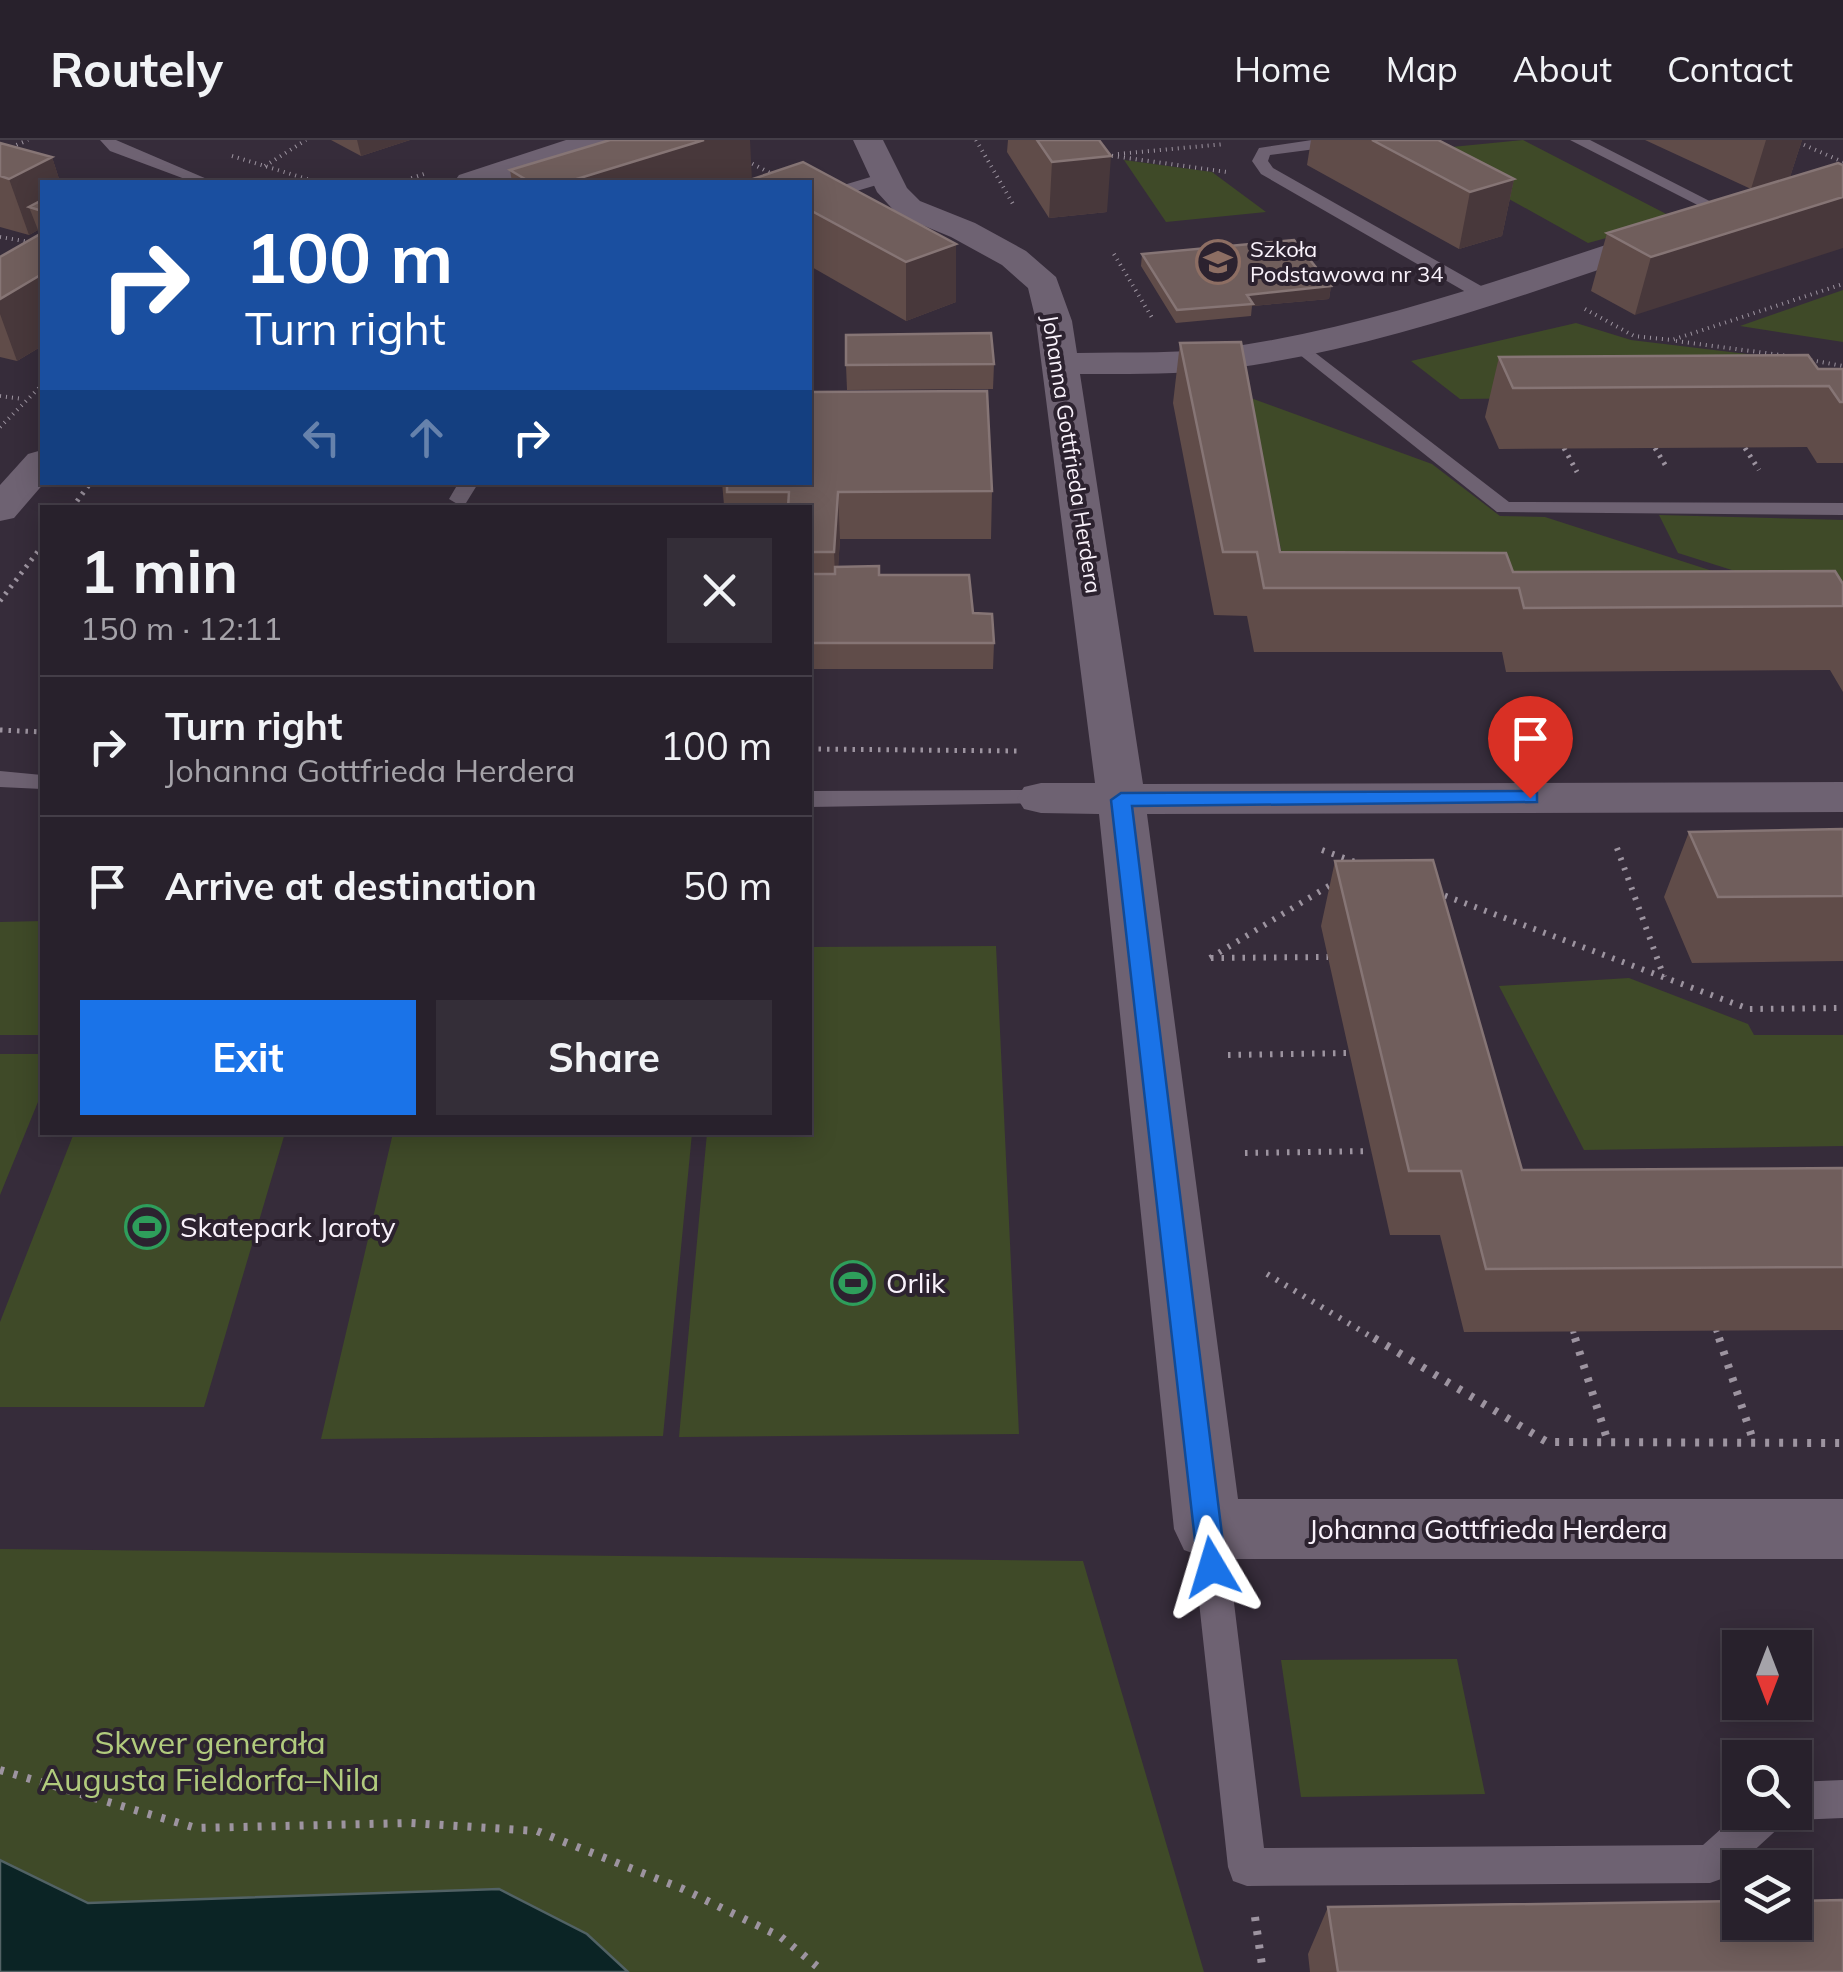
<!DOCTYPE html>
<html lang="en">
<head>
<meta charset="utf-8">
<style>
  :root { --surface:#28212c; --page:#342e38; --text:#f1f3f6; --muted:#a5a3a9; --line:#443e48; --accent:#1a73e8 }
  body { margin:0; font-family:Mulish,sans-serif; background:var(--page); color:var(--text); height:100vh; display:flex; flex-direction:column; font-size:38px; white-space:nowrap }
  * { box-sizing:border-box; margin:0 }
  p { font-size:32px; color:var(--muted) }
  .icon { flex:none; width:55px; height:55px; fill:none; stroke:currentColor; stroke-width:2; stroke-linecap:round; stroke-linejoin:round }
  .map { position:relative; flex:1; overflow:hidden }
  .details { position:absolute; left:40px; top:365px; width:772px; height:630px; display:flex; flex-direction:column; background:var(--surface); border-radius:0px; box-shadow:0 5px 25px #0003,0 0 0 2px var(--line) }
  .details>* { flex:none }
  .hud { position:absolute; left:40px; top:40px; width:772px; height:305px; border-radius:0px; box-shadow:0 5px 25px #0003,0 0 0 2px var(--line); background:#1a4fa0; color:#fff; overflow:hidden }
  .needle { width:65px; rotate:180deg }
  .tools { position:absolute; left:1722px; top:1490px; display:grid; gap:20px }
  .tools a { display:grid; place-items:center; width:90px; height:90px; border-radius:0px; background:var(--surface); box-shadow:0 5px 25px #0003,0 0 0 2px var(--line); font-size:50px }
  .pin { position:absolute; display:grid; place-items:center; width:85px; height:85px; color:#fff; margin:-102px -42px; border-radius:50% 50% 50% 0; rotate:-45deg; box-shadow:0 0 10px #0007 }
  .pin .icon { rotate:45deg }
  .me { position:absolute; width:110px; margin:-55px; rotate:353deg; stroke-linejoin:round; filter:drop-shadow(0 0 8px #0008) }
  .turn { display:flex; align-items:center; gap:35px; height:210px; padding:0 40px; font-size:45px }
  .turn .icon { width:130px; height:130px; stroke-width:2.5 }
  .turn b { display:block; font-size:70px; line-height:85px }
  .lanes { display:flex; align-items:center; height:95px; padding:0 40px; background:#0003; justify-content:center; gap:50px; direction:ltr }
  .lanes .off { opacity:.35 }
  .round { display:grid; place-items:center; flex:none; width:105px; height:105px; border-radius:0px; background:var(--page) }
  .headline { display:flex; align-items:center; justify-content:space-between; height:170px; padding:0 40px }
  h1 { font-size:60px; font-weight:700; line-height:75px }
  .action { display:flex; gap:20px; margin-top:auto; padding:20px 40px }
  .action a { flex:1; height:115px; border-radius:0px; background:var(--accent); color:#fff; font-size:40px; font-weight:700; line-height:115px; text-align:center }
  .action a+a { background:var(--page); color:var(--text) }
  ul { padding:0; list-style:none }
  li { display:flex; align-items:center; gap:30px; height:140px; padding:0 40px; border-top:2px solid var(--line) }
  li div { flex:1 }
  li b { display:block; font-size:38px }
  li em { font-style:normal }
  header { display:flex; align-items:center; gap:60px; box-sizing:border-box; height:140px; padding:0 50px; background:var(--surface); border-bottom:2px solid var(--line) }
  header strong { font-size:48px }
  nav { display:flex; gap:55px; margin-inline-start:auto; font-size:35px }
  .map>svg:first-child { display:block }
  .green { fill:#3f4a28 }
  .water { fill:#0b2425; stroke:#526265; stroke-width:2.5 }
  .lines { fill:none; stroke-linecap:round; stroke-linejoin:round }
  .path-far3 { stroke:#9d94a0; stroke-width:4; stroke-dasharray:1 5; stroke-linecap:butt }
  .path-far2 { stroke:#9d94a0; stroke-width:5; stroke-dasharray:2.5 6; stroke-linecap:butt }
  .path-far1 { stroke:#9d94a0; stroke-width:6; stroke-dasharray:2.5 8; stroke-linecap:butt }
  .path { stroke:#9d94a0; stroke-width:8; stroke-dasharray:4 10; stroke-linecap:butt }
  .lane { fill:#6e6272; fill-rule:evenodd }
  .street { fill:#6e6272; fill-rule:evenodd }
  .wall { fill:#604c49 }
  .shaded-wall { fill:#48383b }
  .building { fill:#705e5c; stroke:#867575; stroke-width:2.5 }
  .route { fill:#1a73e8; stroke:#114b97; stroke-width:2.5 }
  .labels { text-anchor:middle; stroke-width:8; stroke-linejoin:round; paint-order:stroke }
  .far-poi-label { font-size:22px; fill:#f9f2fb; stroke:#2c222f; text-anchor:start }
  .far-street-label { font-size:22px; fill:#f9f2fb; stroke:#2c222f }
  .poi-label { font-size:28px; fill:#f9f2fb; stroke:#2c222f; text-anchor:start }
  .street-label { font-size:28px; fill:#f9f2fb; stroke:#2c222f }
  .near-park-label { font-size:32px; fill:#b1cb7d; stroke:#2c222f }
</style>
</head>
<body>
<header>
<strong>Routely</strong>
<nav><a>Home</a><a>Map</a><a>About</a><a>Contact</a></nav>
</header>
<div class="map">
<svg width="1843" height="1832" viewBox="0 0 1843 1832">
  <rect width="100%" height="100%" fill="#362c3a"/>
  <path class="green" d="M1523,0L1676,79L1588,103L1421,10Z
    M1124,20L1212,32L1266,72L1166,82Z
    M1843,150V202L1740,186Z
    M1576,183L1631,200L1772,217L1798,255L1460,259L1411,221Z
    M1248,257L1432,324L1500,376L1545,377L1815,464L1290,451Z
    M1659,375L1843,380V457H1817L1678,413Z
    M42,781V895H0V782Z
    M996,806L1019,1294L679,1297L707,993L810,992V807Z
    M1629,838L1748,884L1754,895H1843V1006L1584,1010L1499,846Z
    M0,914H42V952L0,1055Z
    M74,993H285L204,1267H0V1182Z
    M393,993H692L663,1296L321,1299Z
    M0,1409L1083,1421L1204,1832H0Z
    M1457,1519L1485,1654L1301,1657L1281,1520Z"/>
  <path class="water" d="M0,1720L88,1763L499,1749L587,1794L628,1832H0Z"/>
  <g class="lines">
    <path class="path-far3" d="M976,0L1013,64
      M1793,0L1843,22
      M0,12L28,0
      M1118,14L1225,4
      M1106,15L1227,32
      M232,16L317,42
      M747,21L776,36
      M265,26L306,0
      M400,42L427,33
      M0,97L42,104
      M1114,114L1154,181
      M1585,169L1634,196L1672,200L1843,144
      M1676,201L1788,216
      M1805,219L1843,226
      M0,256L23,259
      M0,287L42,245"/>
    <path class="path-far2" d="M1564,308L1577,332
      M1655,308L1667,328
      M1745,308L1759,330
      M72,368L91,342
      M0,461L42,406
      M0,590L42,592
      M810,609L1019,611"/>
    <path class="path-far1" d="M1617,708L1664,837
      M1322,710L1358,723
      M1435,752L1749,869L1843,868
      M1210,818L1337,741
      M1211,818L1328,817
      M1228,915L1349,913
      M1245,1013L1371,1011
      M1267,1134L1378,1201
      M1716,1190L1720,1201
      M1573,1191L1576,1201"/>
    <path class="path" d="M1374,1198L1547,1302L1843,1303
      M1575,1198L1608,1302
      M1719,1198L1754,1303
      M0,1630L196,1688L411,1683L537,1691L683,1749L781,1797L824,1832
      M1255,1777L1263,1832"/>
    <path class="lane" d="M100,0H116L214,42H193L110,11Z
      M1312,0H1354L1346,5L1270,15L1268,21L1273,28L1490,151V159H1478L1261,34L1252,21L1259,8Z
      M1570,0H1590L1737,75L1723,78Z
      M884,33L892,38L890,41L810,65V55Z
      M1296,198L1509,362L1843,363V375L1497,372L1290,207L1287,203Z
      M459,342H479L466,363L459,365L449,359Z
      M0,631L42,635V649L0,647Z
      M1041,650L1053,658L1050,663L810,667V651Z
      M1208,1374L1220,1378L1225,1389L1264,1708L1703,1705L1740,1672H1795V1642L1843,1640V1678L1795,1680L1786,1676L1782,1685L1724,1738L1710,1743L1247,1746L1233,1741L1228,1727L1191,1389L1196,1378Z"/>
    <path class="street" d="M566,0H611L607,6L500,42H454L459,35Z
      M853,0H883L907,48L920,61L975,83L1026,111L1056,137L1072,181L1077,213C1130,212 1184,214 1237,206C1381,184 1519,133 1657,88H1681L1686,95L1681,102C1534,151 1386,207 1233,228C1182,235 1131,234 1080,234L1143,644L1843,642V672L1147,674L1238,1359H1843V1419H1208L1184,1410L1174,1389L1099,674L1041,673L1024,669L1017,658L1024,647L1041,643H1095L1036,181L1028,148L1002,125L951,97L898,75L877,52Z
      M42,310L45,342L14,378L0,381V345L28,314Z"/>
  </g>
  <path class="wall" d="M331,0H410L361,16Z
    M1008,0H1099L1107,72L1049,78L1007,12Z
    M1311,0H1438L1514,39L1502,96L1459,109L1307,25Z
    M1645,0H1802L1790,37L1751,49Z
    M0,3L52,17L60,42H42V92L38,90L29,95L0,87Z
    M803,22L956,104V162L906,181L810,126V42H753V39Z
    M1838,23L1635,175L1591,151L1607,93Z
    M510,30L752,41L512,42Z
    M42,93V206L17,221L0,217V117Z
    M1142,114L1331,146L1329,159L1252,166L1251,176L1176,183L1141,126Z
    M1180,203L1280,412L1513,432L1843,444V552L1830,530L1506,532L1502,512H1254L1247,476L1214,475L1173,263Z
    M1499,217L1843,229V323H1817L1807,307L1499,309L1485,277Z
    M994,224L993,249L847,250L846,225Z
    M722,342H810L992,351L991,399H840L838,427L880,435L973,473L994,503L993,529H810V368H728V365H724Z
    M1843,689V821L1692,823L1664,757L1689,692Z
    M1335,721L1522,1030L1843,1028V1190L1464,1192L1440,1095H1390L1321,786Z
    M1328,1767L1843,1832H1310L1308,1814Z"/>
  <path class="shaded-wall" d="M357,0H410L361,16Z
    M704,0H750L752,41L567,42Z
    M1766,0H1802L1790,37L1751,49Z
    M1111,16L1107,72L1049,78L1052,22Z
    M52,17L60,42H42V71L29,67L38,90L29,95L9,39Z
    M1514,39L1502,96L1459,109L1470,52Z
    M1843,57V108L1635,175L1651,117Z
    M956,104V162L906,181V122Z
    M42,134V206L17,221L0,174V159Z
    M1331,146L1329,159L1252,166L1253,164L1247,155Z
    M838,352L840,399L836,460L834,412Z"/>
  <path class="building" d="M610,0H704L567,42H530L510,30Z
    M1037,0H1099L1111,16L1052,22Z
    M1372,0H1438L1514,39L1470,52Z
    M0,3L52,17L9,39L0,36Z
    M803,22L956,104L906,122L810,70V42H760L753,39Z
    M1838,23L1843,25V57L1651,117L1607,93Z
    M42,60V71L29,67Z
    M42,93V134L0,159V117Z
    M1294,100L1331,146L1247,155L1253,164L1177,170L1142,114Z
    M991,193L994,224L846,225V195Z
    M1241,202L1280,412L1506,413L1513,432L1835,431L1843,444V466L1524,468L1519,448H1264L1257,412H1223L1180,203Z
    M1808,215L1818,229H1843V262H1840L1829,246L1513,248L1499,217Z
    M987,251L992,351L838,352L834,412H810V368H788L789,352H727V342H810V252Z
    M879,426V435H969L973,473L992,474L994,503H810V434H835V427Z
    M1843,689V756L1718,757L1689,692Z
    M1433,720L1522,1030L1843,1028V1127L1486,1129L1461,1031H1409L1335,721Z
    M1843,1760V1832H1338L1328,1767L1740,1761V1782H1795V1761Z"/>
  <path class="route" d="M1530,651L1537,653V662L1132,666L1226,1427L1222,1436L1212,1440L1202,1436L1198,1427L1111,660L1121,653Z"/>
  <defs>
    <g id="school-ring" transform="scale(2.25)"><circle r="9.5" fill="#2c222f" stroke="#8d6e63" stroke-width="1.5"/><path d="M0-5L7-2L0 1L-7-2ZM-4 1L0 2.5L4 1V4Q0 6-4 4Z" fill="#8d6e63"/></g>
    <g id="stadium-ring" transform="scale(2.25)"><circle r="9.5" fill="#2c222f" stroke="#2e9e5b" stroke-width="1.5"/><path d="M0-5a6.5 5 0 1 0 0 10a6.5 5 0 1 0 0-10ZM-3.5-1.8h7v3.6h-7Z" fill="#2e9e5b"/></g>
  </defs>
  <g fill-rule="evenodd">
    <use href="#school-ring" x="1218" y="122"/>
    <use href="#stadium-ring" x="147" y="1087"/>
    <use href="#stadium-ring" x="853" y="1143"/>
  </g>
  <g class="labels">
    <g class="far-poi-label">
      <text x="1250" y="117">Szkoła<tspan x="1250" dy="25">Podstawowa nr 34</tspan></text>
    </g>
    <g class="far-street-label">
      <text transform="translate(1072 314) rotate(81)" y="8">Johanna Gottfrieda Herdera</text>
    </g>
    <g class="poi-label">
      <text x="180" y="1097">Skatepark Jaroty</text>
      <text x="886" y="1153">Orlik</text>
    </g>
    <g class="street-label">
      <text x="1488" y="1399">Johanna Gottfrieda Herdera</text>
    </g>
    <g class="near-park-label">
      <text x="210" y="1614">Skwer generała<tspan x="210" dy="37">Augusta Fieldorfa–Nila</tspan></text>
    </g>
  </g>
</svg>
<div class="tools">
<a><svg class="needle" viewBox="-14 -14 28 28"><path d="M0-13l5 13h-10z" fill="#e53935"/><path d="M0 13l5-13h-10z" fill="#a5a3a9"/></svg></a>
<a><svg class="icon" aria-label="search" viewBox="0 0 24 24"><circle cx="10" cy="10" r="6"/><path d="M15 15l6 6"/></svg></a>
<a><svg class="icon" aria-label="layers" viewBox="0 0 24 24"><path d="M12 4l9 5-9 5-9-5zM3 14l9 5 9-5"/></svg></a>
</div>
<div class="pin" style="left:1530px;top:658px;background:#d93025"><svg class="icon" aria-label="arrive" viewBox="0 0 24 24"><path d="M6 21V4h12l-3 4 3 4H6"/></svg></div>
<svg class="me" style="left:1212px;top:1427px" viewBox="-20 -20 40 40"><path d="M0-17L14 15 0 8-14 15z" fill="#1a73e8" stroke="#fff" stroke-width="4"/></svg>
<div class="hud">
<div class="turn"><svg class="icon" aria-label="right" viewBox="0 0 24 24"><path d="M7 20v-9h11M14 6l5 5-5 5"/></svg><div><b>100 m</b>Turn right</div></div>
<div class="lanes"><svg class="icon off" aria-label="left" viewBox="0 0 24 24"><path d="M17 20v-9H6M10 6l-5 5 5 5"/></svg><svg class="icon off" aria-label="ahead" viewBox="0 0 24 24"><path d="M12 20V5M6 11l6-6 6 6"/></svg><svg class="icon" aria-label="right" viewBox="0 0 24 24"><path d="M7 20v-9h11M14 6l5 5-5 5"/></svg></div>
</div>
<section class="details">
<div class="headline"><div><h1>1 min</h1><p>150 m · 12:11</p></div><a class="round"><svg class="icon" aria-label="close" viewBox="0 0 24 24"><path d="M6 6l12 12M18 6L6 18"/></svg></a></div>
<ul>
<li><svg class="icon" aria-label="right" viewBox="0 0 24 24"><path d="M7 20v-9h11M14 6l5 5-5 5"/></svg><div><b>Turn right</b><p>Johanna Gottfrieda Herdera</p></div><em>100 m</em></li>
<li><svg class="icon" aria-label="arrive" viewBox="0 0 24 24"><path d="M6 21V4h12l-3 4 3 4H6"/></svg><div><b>Arrive at destination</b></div><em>50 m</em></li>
</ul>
<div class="action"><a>Exit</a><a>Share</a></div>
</section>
</div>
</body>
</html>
